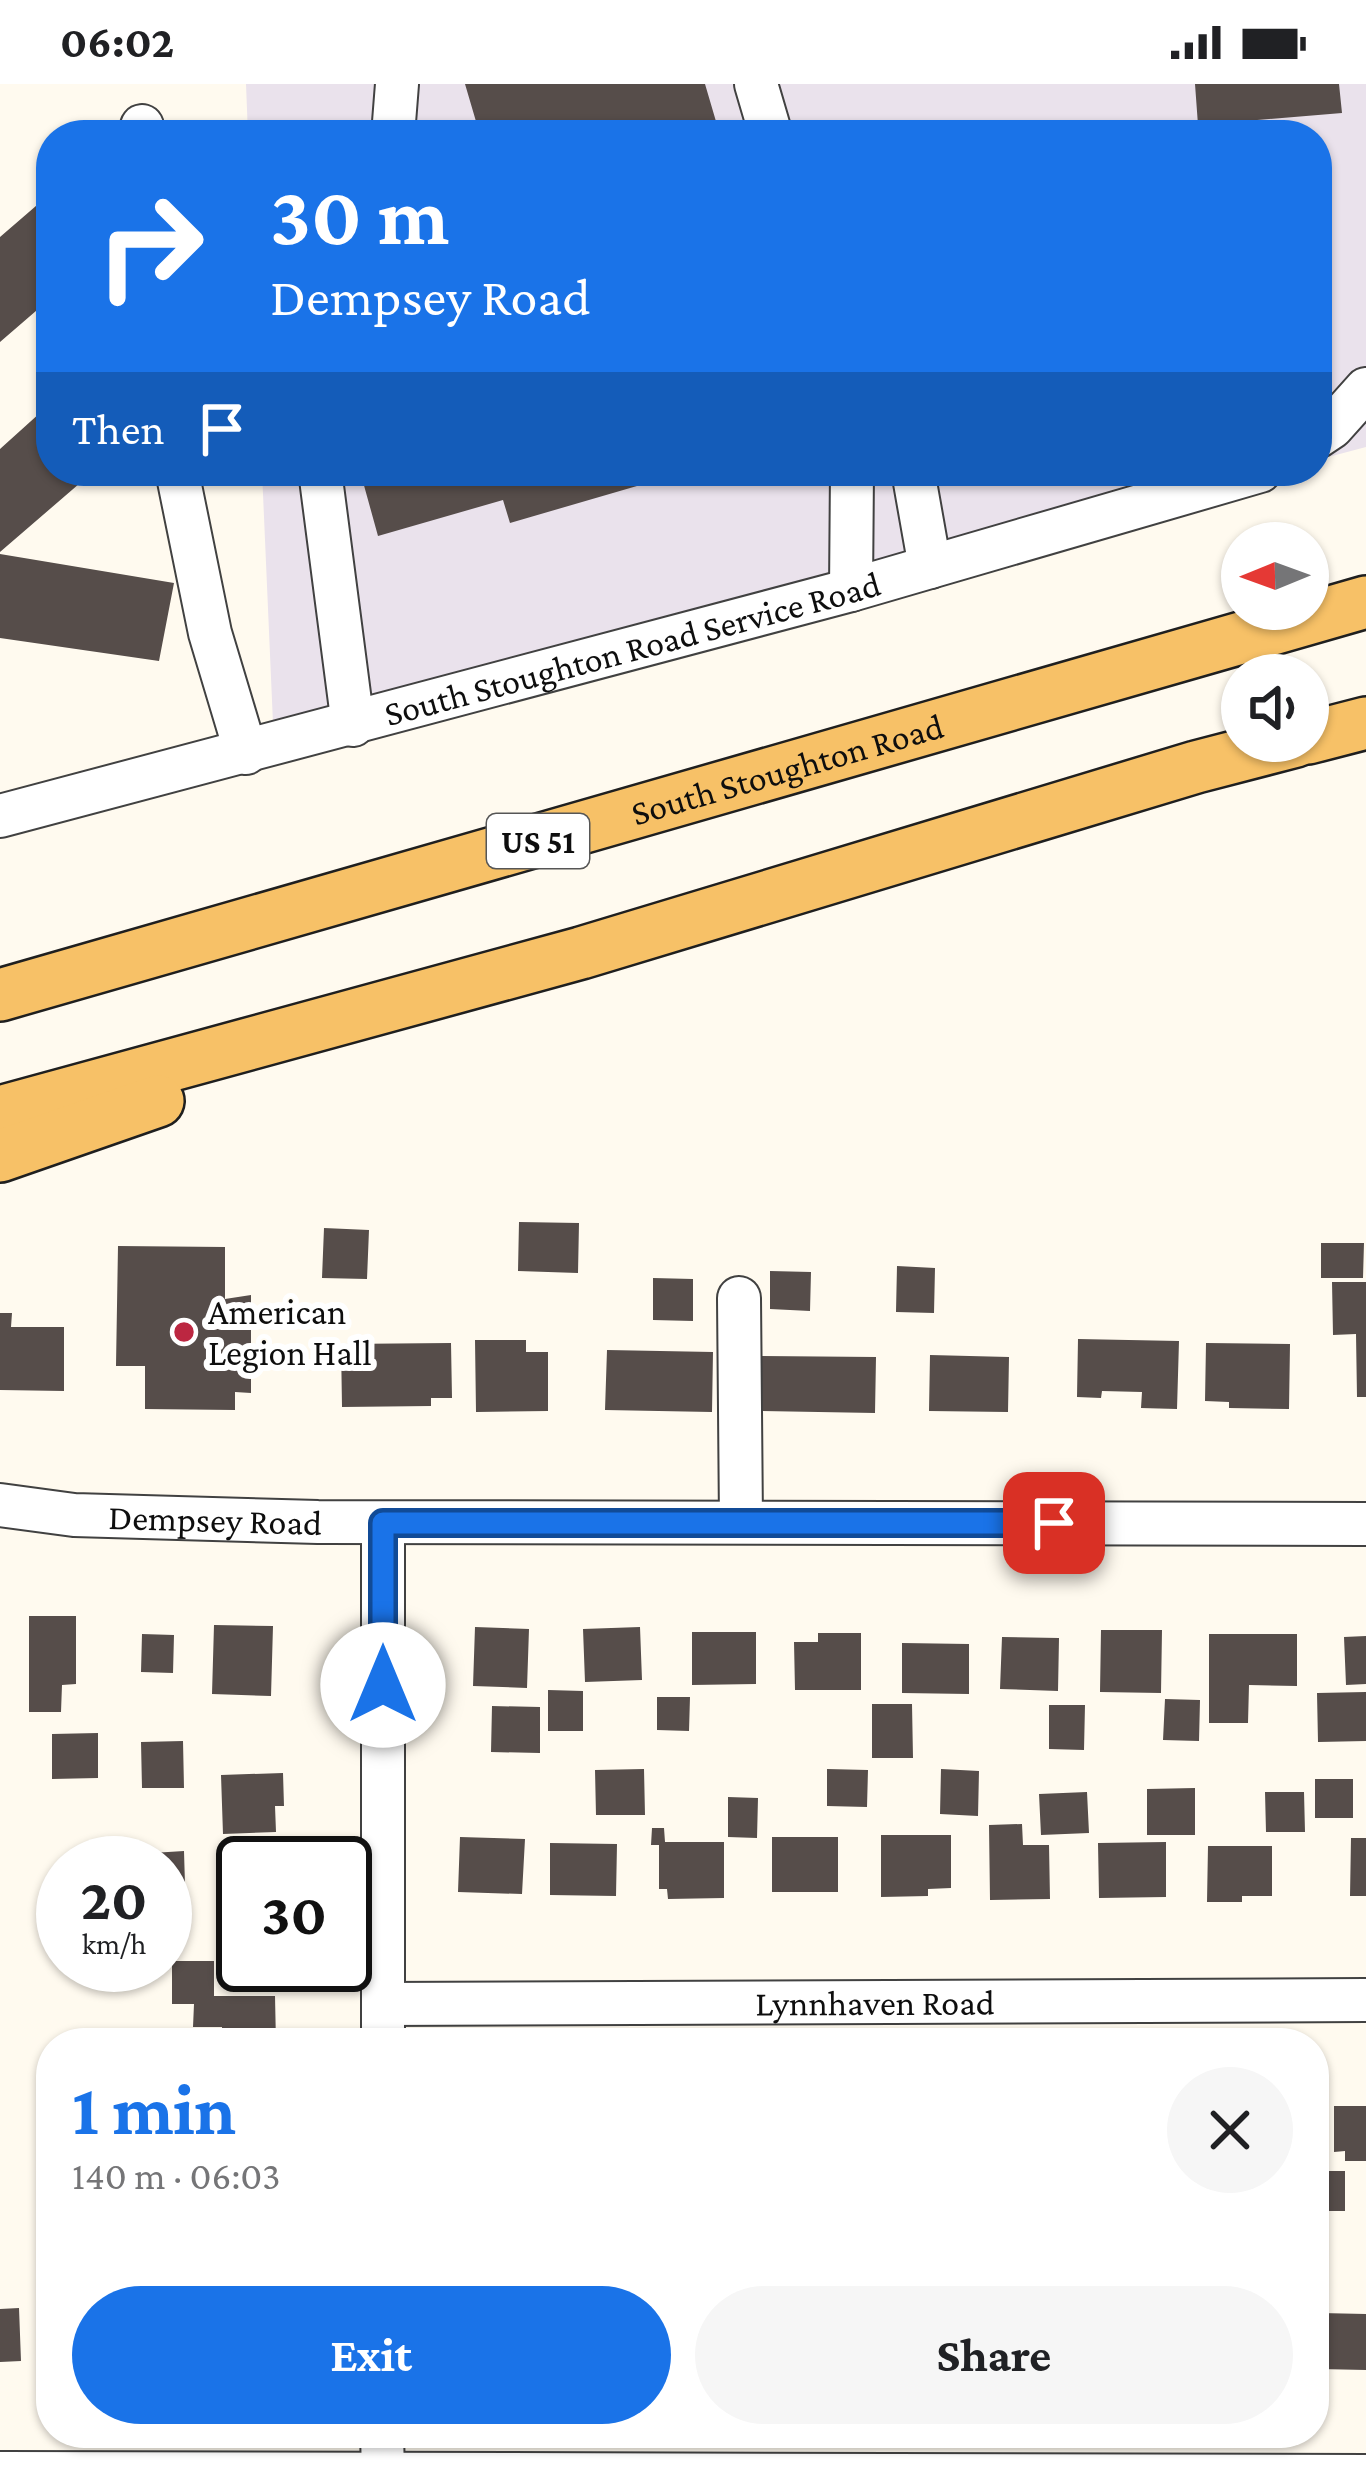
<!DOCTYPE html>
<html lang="en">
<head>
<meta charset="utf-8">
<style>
  :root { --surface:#fff; --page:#f6f6f6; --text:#202124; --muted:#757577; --accent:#1a73e8 }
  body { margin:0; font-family:"Crimson Pro",serif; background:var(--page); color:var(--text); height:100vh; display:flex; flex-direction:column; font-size:45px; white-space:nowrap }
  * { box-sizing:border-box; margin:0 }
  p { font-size:39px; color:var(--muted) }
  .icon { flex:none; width:66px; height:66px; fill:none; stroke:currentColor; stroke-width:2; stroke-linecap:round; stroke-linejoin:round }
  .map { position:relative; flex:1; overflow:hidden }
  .sheet { position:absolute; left:36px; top:1944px; width:1293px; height:420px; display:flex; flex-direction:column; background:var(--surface); border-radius:48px; box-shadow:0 3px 9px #0004 }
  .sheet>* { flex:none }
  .top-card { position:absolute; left:36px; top:36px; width:1296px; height:366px; border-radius:48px; box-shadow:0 3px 9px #0004; background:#1a73e8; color:#fff; overflow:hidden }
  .needle { width:78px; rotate:269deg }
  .fabs { position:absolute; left:1221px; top:438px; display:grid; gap:24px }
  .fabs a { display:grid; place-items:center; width:108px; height:108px; border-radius:50%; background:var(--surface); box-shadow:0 3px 9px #0004; font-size:60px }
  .speed { position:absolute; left:36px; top:1752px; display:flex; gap:24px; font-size:60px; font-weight:700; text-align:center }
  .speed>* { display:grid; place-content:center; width:156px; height:156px; border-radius:50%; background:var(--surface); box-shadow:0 3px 9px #0004; line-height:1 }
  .speed small { font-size:30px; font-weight:400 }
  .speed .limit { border:6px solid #111; border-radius:18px; background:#fff; color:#111 }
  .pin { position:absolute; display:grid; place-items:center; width:102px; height:102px; color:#fff; margin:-51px; border-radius:24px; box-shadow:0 6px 18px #0006 }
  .me { position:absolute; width:132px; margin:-66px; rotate:0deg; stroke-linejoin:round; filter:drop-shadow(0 0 9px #0008) }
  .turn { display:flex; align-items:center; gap:42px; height:252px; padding:0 36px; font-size:54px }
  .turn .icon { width:156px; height:156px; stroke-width:2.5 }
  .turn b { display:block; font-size:84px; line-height:102px }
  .then { display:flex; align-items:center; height:114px; padding:0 36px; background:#0003; gap:24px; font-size:45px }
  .round { display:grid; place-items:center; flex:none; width:126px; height:126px; border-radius:63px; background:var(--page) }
  .summary { display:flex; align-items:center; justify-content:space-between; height:204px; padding:0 36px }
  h1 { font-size:72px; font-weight:700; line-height:90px; color:var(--accent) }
  .button { display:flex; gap:24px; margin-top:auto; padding:24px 36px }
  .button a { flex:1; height:138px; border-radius:72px; background:var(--accent); color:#fff; font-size:48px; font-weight:700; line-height:138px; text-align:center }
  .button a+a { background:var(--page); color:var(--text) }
  .status { display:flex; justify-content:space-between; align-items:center; height:84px; padding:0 60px; background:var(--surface); direction:ltr }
  .status svg { height:33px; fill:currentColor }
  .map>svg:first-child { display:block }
  .industrial { fill:#eae2ec }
  .building { fill:#564d4a }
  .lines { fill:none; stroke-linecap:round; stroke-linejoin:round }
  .minor-casing { stroke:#414141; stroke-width:46 }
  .major-casing { stroke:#1f1f1f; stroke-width:56 }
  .minor { stroke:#fff; stroke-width:42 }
  .major { stroke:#f7c167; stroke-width:51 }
  .route-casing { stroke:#114b97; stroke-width:30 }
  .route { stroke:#1a73e8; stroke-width:21 }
  .poi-dot { fill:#bc2741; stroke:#fff; stroke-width:4.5 }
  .labels { text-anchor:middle; stroke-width:12; stroke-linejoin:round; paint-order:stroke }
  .shield { fill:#fff; stroke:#565656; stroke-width:3 }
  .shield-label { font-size:33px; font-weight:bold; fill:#0e0e0e }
  .street-label { font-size:36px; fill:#0e0e0e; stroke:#fff }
  .poi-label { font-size:36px; fill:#0e0e0e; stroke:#fff; text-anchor:start }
</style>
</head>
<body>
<div class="status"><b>06:02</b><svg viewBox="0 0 49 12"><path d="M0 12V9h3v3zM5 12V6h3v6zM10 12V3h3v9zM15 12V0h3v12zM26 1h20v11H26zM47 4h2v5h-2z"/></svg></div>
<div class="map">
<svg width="1366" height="2400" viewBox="0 0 1366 2400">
  <rect width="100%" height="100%" fill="#fffaef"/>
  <path class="industrial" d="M246,0H1366V363L1317,376V51H248Z
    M262,387H1273L274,662Z"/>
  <path class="building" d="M465,0H705L720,51H480Z
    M1195,0H1339L1342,29L1198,41Z
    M51,109V214L0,258V153Z
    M51,319V387H94L0,468V365Z
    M360,387H685V388L510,439L503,416L378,452Z
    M0,470L174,499L159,577L0,554Z
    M519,1138L579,1139L578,1189L518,1187Z
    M324,1144L369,1146L367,1195L322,1194Z
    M1321,1159H1364L1363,1194H1321Z
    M118,1162L225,1163V1215L251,1211V1309L235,1308V1326L145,1325V1282H116Z
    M897,1182L935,1184L934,1229L896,1228Z
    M770,1187L811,1188L810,1227L770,1225Z
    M653,1194L693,1195V1237L653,1236Z
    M1332,1198H1366V1313H1357L1356,1250L1333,1251Z
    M0,1229H12L11,1243H64V1307L0,1306Z
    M1078,1255L1179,1257L1177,1325L1141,1324L1142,1308L1102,1307L1101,1314L1077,1313Z
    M475,1256H526V1268H548V1327L476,1328Z
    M451,1259L452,1314H431V1322L342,1323L341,1260Z
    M1206,1259L1290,1260L1289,1325L1229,1324V1318L1205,1317Z
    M607,1266L713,1268L712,1328L605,1326Z
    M930,1271L1009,1273L1008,1328L929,1327Z
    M760,1272L876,1273L875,1329L759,1327Z
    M29,1532H76V1600L62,1601L61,1628H29Z
    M214,1541L273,1542L271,1612L212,1610Z
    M475,1543L529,1545L527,1604L473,1602Z
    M640,1543L642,1596L585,1598L583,1545Z
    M1101,1546H1162L1161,1609L1100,1608Z
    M692,1548H756V1600L692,1601Z
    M818,1549H861V1606H795L794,1558H818Z
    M142,1550L174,1551L173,1589L141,1588Z
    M1209,1550H1297V1602L1249,1601L1248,1639H1209Z
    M1366,1552V1600L1346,1601L1344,1553Z
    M1002,1553L1059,1554L1058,1607L1000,1605Z
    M902,1559L969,1560V1610L902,1609Z
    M548,1606L583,1607V1647H548Z
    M1366,1608V1657L1318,1658L1317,1609Z
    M657,1613H690L689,1647L657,1646Z
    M1165,1615L1200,1616L1199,1657L1163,1656Z
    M872,1620H912L913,1674H872Z
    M1049,1621H1085L1084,1666L1049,1665Z
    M492,1622L540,1623V1669L491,1668Z
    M98,1649V1694L52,1695V1650Z
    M183,1657L184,1704H142L141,1658Z
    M644,1685L645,1731H596L595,1686Z
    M827,1685L868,1686L867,1723L827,1722Z
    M941,1685L979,1687L978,1732L940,1730Z
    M283,1689L284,1722H275L276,1748L223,1750L221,1691Z
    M1315,1695H1353V1734H1315Z
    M1195,1704V1751H1147V1705Z
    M1087,1708L1089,1749L1041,1751L1039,1710Z
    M1265,1708H1304L1305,1748H1266Z
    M728,1713L758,1714L757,1754L728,1753Z
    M1022,1740L1023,1761H1049L1050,1815L990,1816L989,1741Z
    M652,1744H664L665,1758H724V1814L668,1815L667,1805H659V1761H651Z
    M881,1751H951V1804L928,1805V1812L881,1813Z
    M460,1753L525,1755L522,1810L458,1808Z
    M772,1753H838V1808H772Z
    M1351,1754H1366V1812H1350Z
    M1166,1758V1813L1099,1814L1098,1759Z
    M550,1759L617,1760L616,1812L550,1811Z
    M1208,1762H1272V1812H1242V1818H1207Z
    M184,1767L185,1801L165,1803V1779H152V1769Z
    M243,1801V1861H222V1802Z
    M172,1877H214V1912H275L276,1959H222V1943H193L194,1920H172Z
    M1334,2022H1366V2077H1345V2067L1334,2068Z
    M1316,2087H1345V2127H1317Z
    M19,2224L21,2277L0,2278V2225Z
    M1320,2229L1366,2230V2286L1319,2285Z
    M42,2233H51V2291H42Z"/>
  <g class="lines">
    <g class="minor-casing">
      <g id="minor">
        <path d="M756,0L771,51"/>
        <path d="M142,42L143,51"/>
        <path d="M393,51L397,0"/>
        <path d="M1317,353L1332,343L1366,305"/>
        <path d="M177,387L210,549L246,669"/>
        <path d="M320,387L353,641"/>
        <path d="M913,387L930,483"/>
        <path d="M851,506L852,387"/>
        <path id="s1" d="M0,732L851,506L1260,387"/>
        <path d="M739,1214L741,1438"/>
        <path id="s2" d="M0,1421L74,1431L318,1438L1366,1440"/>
        <path id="s3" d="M383,1920L1366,1916"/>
        <path d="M383,1959V1439"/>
        <path d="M382,2349L383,2390"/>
        <path d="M0,2389L1366,2392"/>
      </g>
    </g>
    <g class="major-casing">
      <g id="major">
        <path d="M1308,654L1366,639"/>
        <path id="s4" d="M0,911L1366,518"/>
        <path d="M0,1028L581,869L1196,683L1296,657"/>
        <path d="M0,1072L158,1017"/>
      </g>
    </g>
    <use href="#minor" class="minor"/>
    <use href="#major" class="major"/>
  </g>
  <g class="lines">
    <g class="route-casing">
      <path id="route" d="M383,1601V1439H1054"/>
    </g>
    <use href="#route" class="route"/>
  </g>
  <circle class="poi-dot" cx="184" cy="1248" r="12"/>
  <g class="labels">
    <rect class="shield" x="487" y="730" width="102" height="54" rx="9"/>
    <g class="shield-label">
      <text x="538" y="769">US 51</text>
    </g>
    <g class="street-label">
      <text dy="13" stroke="none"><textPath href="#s1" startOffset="654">South Stoughton Road Service Road</textPath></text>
      <text dy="13" stroke="none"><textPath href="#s4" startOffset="819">South Stoughton Road</textPath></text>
      <text dy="13" stroke="none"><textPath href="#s2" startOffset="216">Dempsey Road</textPath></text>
      <text dy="13" stroke="none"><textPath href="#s3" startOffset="492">Lynnhaven Road</textPath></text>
    </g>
    <g class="poi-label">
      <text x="208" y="1240">American<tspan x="208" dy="41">Legion Hall</tspan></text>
    </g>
  </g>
</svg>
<div class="fabs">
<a><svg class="needle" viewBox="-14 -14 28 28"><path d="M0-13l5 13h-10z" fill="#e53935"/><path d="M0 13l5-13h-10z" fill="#757577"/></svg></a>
<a><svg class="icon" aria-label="sound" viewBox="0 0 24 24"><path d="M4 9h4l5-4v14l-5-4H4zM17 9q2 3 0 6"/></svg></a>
</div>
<div class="speed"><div>20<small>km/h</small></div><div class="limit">30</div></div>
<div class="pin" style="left:1054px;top:1439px;background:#d93025"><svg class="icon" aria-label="arrive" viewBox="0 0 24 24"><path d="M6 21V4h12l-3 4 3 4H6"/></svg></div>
<svg class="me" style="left:383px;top:1601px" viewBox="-20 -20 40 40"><circle r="19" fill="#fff"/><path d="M0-13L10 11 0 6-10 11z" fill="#1a73e8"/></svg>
<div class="top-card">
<div class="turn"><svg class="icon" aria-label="right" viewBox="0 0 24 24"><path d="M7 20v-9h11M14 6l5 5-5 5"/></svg><div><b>30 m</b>Dempsey Road</div></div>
<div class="then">Then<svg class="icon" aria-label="arrive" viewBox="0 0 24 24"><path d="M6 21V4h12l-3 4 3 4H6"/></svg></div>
</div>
<section class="sheet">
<div class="summary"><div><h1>1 min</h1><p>140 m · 06:03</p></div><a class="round"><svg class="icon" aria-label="close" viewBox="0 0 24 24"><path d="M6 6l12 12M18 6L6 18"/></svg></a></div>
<div class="button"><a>Exit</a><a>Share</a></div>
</section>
</div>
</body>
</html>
